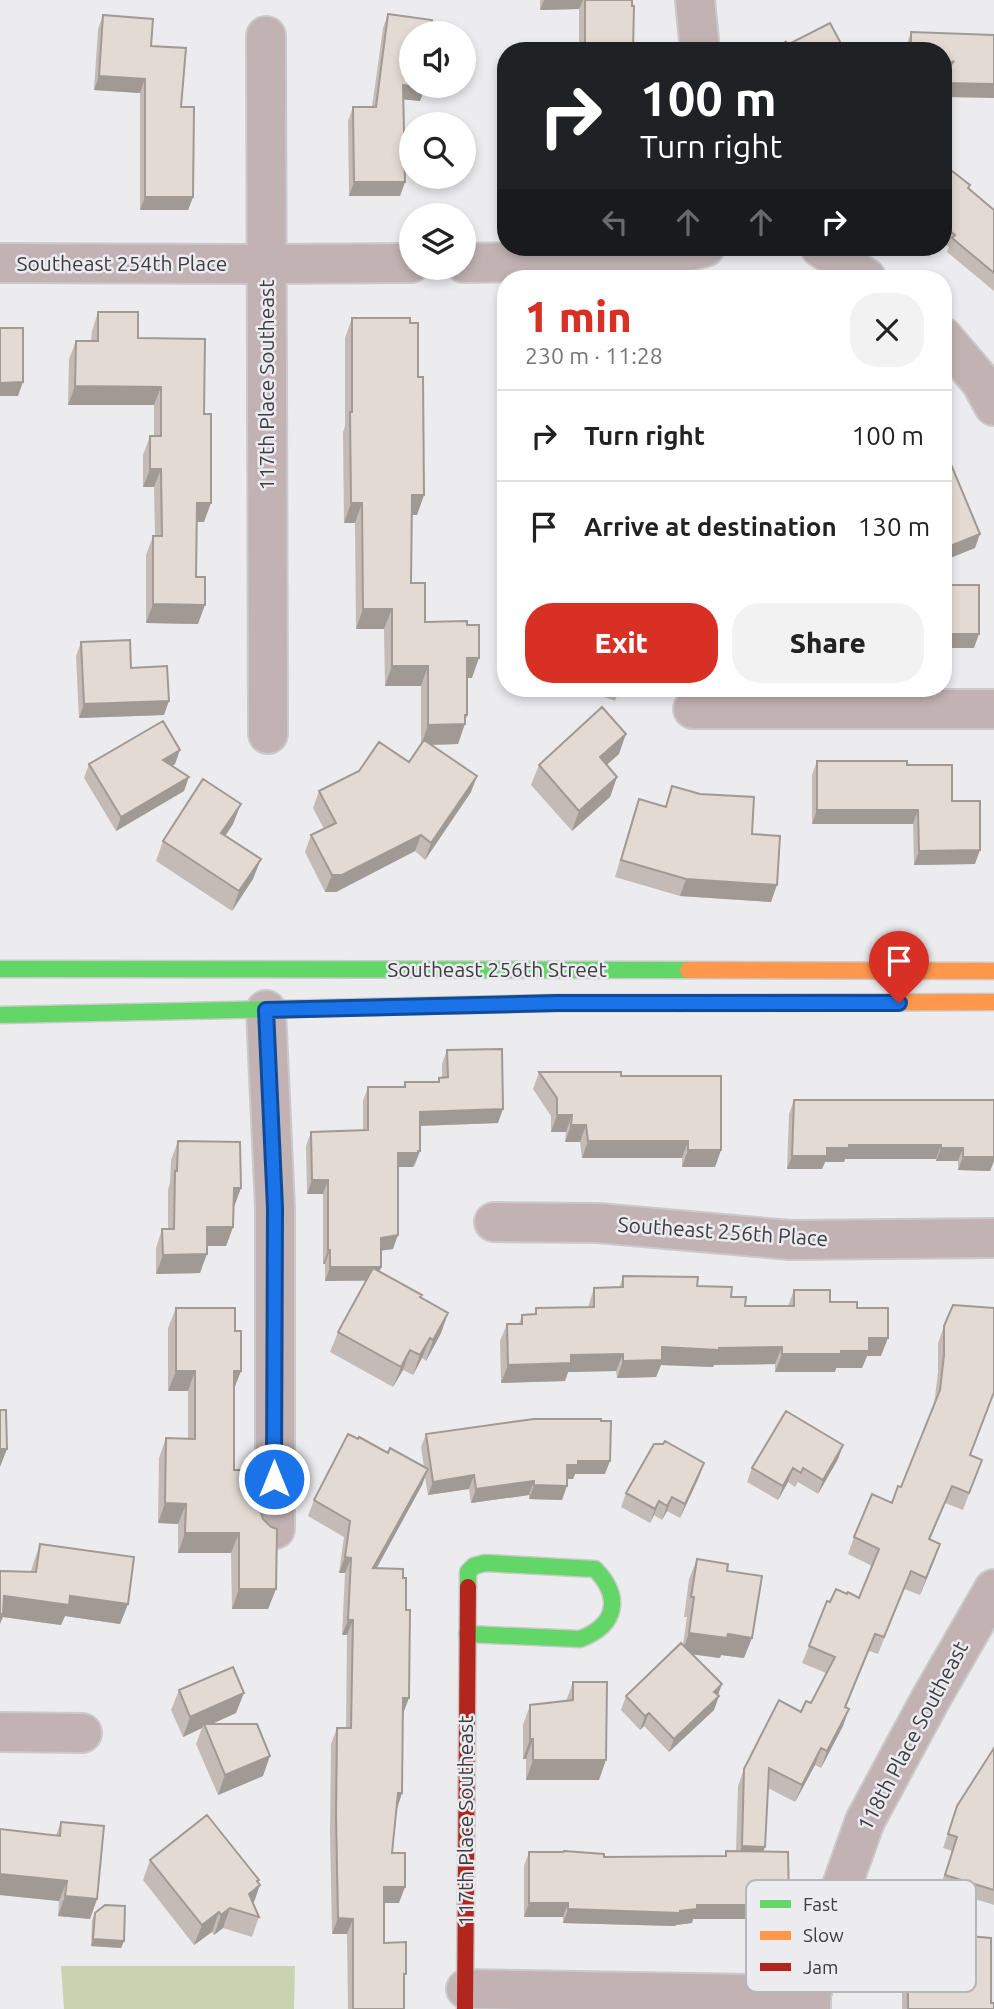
<!DOCTYPE html>
<html lang="en">
<head>
<meta charset="utf-8">
<style>
  :root { --surface:#fff; --page:#f2f2f2; --text:#222; --muted:#767676; --line:#e0e0e0; --accent:#d93025 }
  body { margin:0; font-family:Ubuntu,sans-serif; background:var(--page); color:var(--text); height:100vh; display:flex; flex-direction:column; font-size:26px; white-space:nowrap }
  * { box-sizing:border-box; margin:0 }
  p { font-size:23px; color:var(--muted) }
  .icon { flex:none; width:38px; height:38px; fill:none; stroke:currentColor; stroke-width:2; stroke-linecap:round; stroke-linejoin:round }
  .map { position:relative; flex:1; overflow:hidden }
  .panel { position:absolute; left:497px; top:270px; width:455px; height:427px; display:flex; flex-direction:column; background:var(--surface); border-radius:28px; box-shadow:0 4px 10px #0003 }
  .panel>* { flex:none }
  .guide { position:absolute; left:497px; top:42px; width:455px; height:214px; border-radius:28px; box-shadow:0 4px 10px #0003; background:#202124; color:#fff; overflow:hidden }
  .tools { position:absolute; left:399px; top:21px; display:grid; gap:14px }
  .tools a { display:grid; place-items:center; width:77px; height:77px; border-radius:50%; background:var(--surface); box-shadow:0 4px 10px #0003; font-size:35px }
  .pin { position:absolute; display:grid; place-items:center; width:60px; height:60px; color:#fff; margin:-72px -30px; border-radius:50% 50% 50% 0; rotate:-45deg; box-shadow:0 0 7px #0007 }
  .pin .icon { rotate:45deg }
  .me { position:absolute; width:77px; margin:-38px; rotate:0deg; stroke-linejoin:round; filter:drop-shadow(0 0 5px #0008) }
  .turn { display:flex; align-items:center; gap:24px; height:147px; padding:0 28px; font-size:32px }
  .turn .icon { width:91px; height:91px; stroke-width:2.5 }
  .turn b { display:block; font-size:49px; line-height:60px }
  .lanes { display:flex; align-items:center; height:66px; padding:0 28px; background:#0003; justify-content:center; gap:35px; direction:ltr }
  .lanes .off { opacity:.35 }
  .round { display:grid; place-items:center; flex:none; width:74px; height:74px; border-radius:28px; background:var(--page) }
  .head { display:flex; align-items:center; justify-content:space-between; height:119px; padding:0 28px }
  h1 { font-size:42px; font-weight:800; line-height:52px; color:var(--accent) }
  .button { display:flex; gap:14px; margin-top:auto; padding:14px 28px }
  .button a { flex:1; height:80px; border-radius:28px; background:var(--accent); color:#fff; font-size:28px; font-weight:800; line-height:80px; text-align:center }
  .button a+a { background:var(--page); color:var(--text) }
  ul { padding:0; list-style:none }
  li { display:flex; align-items:center; gap:21px; height:91px; padding:0 28px; border-top:2px solid var(--line) }
  li div { flex:1 }
  li b { display:block; font-size:26px }
  li em { font-style:normal }
  .map>svg:first-child { display:block }
  .forest { fill:#cad2b2 }
  .lines { fill:none; stroke-linecap:round; stroke-linejoin:round }
  .street-casing { stroke:#cacacb; stroke-width:42 }
  .fast-casing { stroke:#cacacb; stroke-width:19 }
  .slow-casing { stroke:#cacacb; stroke-width:19 }
  .jam-casing { stroke:#cacacb; stroke-width:19 }
  .street { stroke:#c2b2b4; stroke-width:38 }
  .fast { stroke:#63d668; stroke-width:16 }
  .slow { stroke:#ff974d; stroke-width:16 }
  .jam { stroke:#b3261e; stroke-width:16 }
  .wall { fill:#c4bbb6 }
  .shaded-wall { fill:#a09994 }
  .building { fill:#e4dad4; stroke:#a09994; stroke-width:2 }
  .route-casing { stroke:#114b97; stroke-width:18 }
  .route { stroke:#1a73e8; stroke-width:12 }
  .labels { text-anchor:middle; stroke-width:5; stroke-linejoin:round; paint-order:stroke }
  .street-label { font-size:21px; fill:#3c3d3e; stroke:#ebebf0 }
  .key { fill:#ebebf0; stroke:#b6b7bb; stroke-width:2 }
  .key-label { font-size:19px; fill:#3c3d3e }
</style>
</head>
<body>
<div class="map">
<svg width="994" height="2009" viewBox="0 0 994 2009">
  <rect width="100%" height="100%" fill="#ececef"/>
  <path class="forest" d="M61,1966H295L294,2009H64Z"/>
  <g class="lines">
    <g class="street-casing">
      <path id="street" d="M695,0L700,51
        M266,36L268,734
        M820,247L866,278
        M0,263L267,264L411,263
        M464,263L656,260L705,247
        M943,337L981,382L994,406
        M693,709H994
        M266,1010L275,1208V1529
        M494,1222L598,1223L790,1240L994,1238
        M0,1732L82,1733
        M466,1989L811,1995
        M811,2009V1995L835,1905L865,1821L930,1700L994,1589"/>
    </g>
    <g class="fast-casing">
      <path id="fast" d="M0,969L688,970
        M0,1015L557,1003H680
        M467,1634L580,1639C617,1625 622,1597 595,1569L485,1563L474,1566L468,1572V1587"/>
    </g>
    <g class="slow-casing">
      <path id="slow" d="M688,970L994,971
        M680,1003L994,1002"/>
    </g>
    <g class="jam-casing">
      <path id="jam" d="M465,2009L468,1587"/>
    </g>
    <use href="#street" class="street"/>
    <use href="#fast" class="fast"/>
    <use href="#slow" class="slow"/>
    <use href="#jam" class="jam"/>
  </g>
  <path class="wall" d="M540,0H632L633,51H579V9L540,10Z
    M388,14L425,87L420,101L404,99L405,182L400,196H349L348,121L353,107H372L383,28Z
    M103,15L151,46L181,107L193,197L188,210H140V93L94,90L98,29Z
    M911,32L943,51H906V46Z
    M785,41L789,44L845,51H782Z
    M943,164L970,185L969,189L994,210V291L947,252L949,247L943,243Z
    M98,312L138,338L204,414V522H197L196,577L198,624L146,623V555L153,536H155L154,487H143V455L150,436H154V405H68L69,359L76,341H91L92,331Z
    M352,318L418,377L424,495L417,515H411V583L425,622L472,678H467V715L458,744L431,745L471,792L425,860L415,851L336,892H325L305,852L311,835L324,829L313,808L319,791L409,762L421,745V686H385L384,629H356L355,523H344L343,432L345,426V338Z
    M81,642L131,668L164,715L79,718L76,656Z
    M579,688H620L615,701Z
    M619,754L606,765L617,777L610,797L572,831L531,785L539,765Z
    M817,761L907,765L952,801L975,864L914,865L913,824H812V775Z
    M89,764H175L172,766L184,791L116,831L84,778Z
    M672,786L752,834L771,902L680,896L615,877L633,816L639,799L665,806Z
    M233,824L225,836L253,879L232,911L156,861L163,841Z
    M447,1050L498,1123L420,1126V1151L415,1165L413,1167H398L393,1249L381,1251V1267L380,1271L421,1297L448,1313L441,1333L426,1361L422,1358L413,1375L403,1370L393,1387L330,1352L338,1332L366,1281H325V1264H323V1194H307L306,1146L311,1132L363,1130V1101L368,1087H403L405,1082H437L439,1078L442,1077V1064Z
    M539,1072L621,1076L721,1150L715,1167H682V1158H582L580,1142H565L566,1132H551V1116L533,1089Z
    M794,1100H994V1161L990,1171L958,1170V1161H936V1159H845L844,1162H825L822,1169H787L789,1114Z
    M178,1141L241,1188L233,1207V1227L226,1246H207L200,1273L156,1274V1248L162,1229H168V1190L170,1183L171,1160Z
    M623,1276L697,1286L731,1297L745,1306H788L794,1290L830,1302L857,1308L881,1356H867L862,1368H836L835,1372H775V1364L714,1365L713,1367L661,1365L656,1377L617,1378L616,1371L568,1372L565,1381L501,1383L500,1341L507,1324H519L522,1315H534L536,1308L588,1307L594,1288H619Z
    M176,1308L235,1331L241,1371L234,1389V1470L260,1509L276,1589L268,1609H232L231,1553H178V1524L158,1523L159,1458L166,1438L188,1439V1391H168V1328Z
    M944,1326L970,1455L982,1460L963,1510L945,1503L930,1540L934,1561L920,1595L904,1589L878,1654L869,1651L846,1707L843,1726L821,1768L815,1765L795,1802L768,1788L765,1847L763,1851L784,1913H778L777,1917H758V1919H693L692,1923L676,1925L675,1926L563,1923V1917H524V1866L529,1852L604,1857L725,1856L726,1851H736L738,1786L744,1769L801,1712L811,1703L826,1673L802,1663L809,1646L830,1602L859,1598L872,1566L848,1554L854,1537L892,1503L901,1487L934,1405L938,1372V1343Z
    M426,1434L605,1474H575L573,1479H567L562,1500L529,1499V1495L471,1503L469,1489L428,1495L425,1477L422,1485L376,1569L403,1714H402V1793L397,1808L392,1853L399,1903H384V1943L404,1981V2009H348L347,1934H332L330,1832L331,1744L337,1728H346L347,1635H342L345,1573H339L344,1537L308,1516L314,1500L358,1439L424,1467L421,1447Z
    M843,1445L838,1459L818,1494L798,1482L795,1487L788,1482L778,1500L747,1482L752,1468Z
    M704,1463L699,1477L680,1518L667,1511L662,1520L654,1515L650,1523L621,1507L626,1493Z
    M40,1544L128,1604L120,1624L65,1616L61,1625L3,1617L0,1571L31,1572L33,1564Z
    M697,1559L727,1571L744,1658L721,1655L720,1658L693,1654L718,1695L714,1710L669,1752L644,1726L640,1730L621,1710L626,1696L683,1644L687,1617H684L689,1579Z
    M573,1682L599,1780H526V1759H523V1725L530,1705L566,1701Z
    M179,1690L236,1713L212,1724L263,1776L218,1795L196,1744L202,1728L183,1737L171,1710Z
    M994,1748V1905L940,1888L952,1851L943,1848L957,1806Z
    M61,1822L97,1899L90,1919L58,1916L59,1901L0,1895V1829L56,1835Z
    M150,1860L259,1880L253,1904L259,1917L252,1937L223,1928L214,1935L212,1932L194,1945L143,1880Z
    M95,1913L124,1941L121,1948L91,1946L92,1920Z
    M956,1935L994,2009H902V1987L908,1970H925V1958L931,1941Z"/>
  <path class="shaded-wall" d="M544,0H583L579,9L540,10Z
    M954,61L943,77V66Z
    M99,76L145,79L140,93L94,90Z
    M943,83L994,84V98L943,97Z
    M403,85L425,87L420,101L398,99Z
    M354,182H405L400,196H349Z
    M145,197H193L188,210H140Z
    M23,382L18,396H0V383Z
    M75,386L161,387L154,405H68Z
    M150,469H161L154,487H143Z
    M412,495H424L417,515H404Z
    M197,503H211L204,522H191Z
    M351,503H362L355,523H344Z
    M980,534L975,548L943,561V549Z
    M153,604L205,605L198,624L146,623Z
    M363,609H392L384,629H356Z
    M943,634H979L974,648H943Z
    M467,658H479L472,678H459Z
    M392,666H428L421,686H385Z
    M169,701L164,715L79,718L84,704Z
    M465,715H467L464,724H465L458,744L421,745L428,725Z
    M626,734L619,754L592,778L600,757Z
    M180,750L175,764L158,774L163,760Z
    M477,776L471,792L425,860L431,843Z
    M189,777L184,791L116,831L121,817Z
    M617,777L610,797L572,831L579,811Z
    M241,804L233,824L214,853L221,833Z
    M817,810H918L913,824H812Z
    M421,835L415,851L336,892H325L332,875Z
    M980,850L975,864L914,865L919,851Z
    M261,859L253,879L232,911L239,891Z
    M686,879L777,885L771,902L680,896Z
    M503,1109L498,1123L415,1126L420,1112Z
    M557,1115H572L566,1132H551Z
    M571,1125H586L580,1142H565Z
    M588,1141H688L682,1158H582Z
    M849,1145H941L936,1159H845L844,1162H825L822,1169H787L792,1156L827,1148Z
    M941,1148H963L958,1161H936Z
    M688,1150H721L715,1167H682Z
    M418,1151H420L413,1167H393L398,1153Z
    M963,1157H994V1161L990,1171L958,1170Z
    M312,1180H328L323,1194H307Z
    M234,1188H241L234,1207H227Z
    M207,1227H233L226,1246H200Z
    M398,1235L393,1249L376,1251L381,1238Z
    M328,1250H330L325,1264H323Z
    M207,1254L200,1273L156,1274L163,1255Z
    M330,1267H381L376,1280L325,1281Z
    M448,1313L441,1333L426,1361L433,1340Z
    M430,1338L422,1358L413,1375L420,1355Z
    M869,1338H888L881,1356H867L862,1368H836L835,1372H775L782,1354L841,1351Z
    M662,1347L719,1348L782,1347L775,1364L714,1365L713,1367L661,1365L656,1377L617,1378L623,1361Z
    M410,1350L403,1370L393,1387L401,1367Z
    M623,1354L616,1371L568,1372L565,1381L501,1383L508,1365L571,1355Z
    M176,1371H195L188,1391H168Z
    M234,1371H241L233,1391Z
    M843,1445L838,1459L818,1494L823,1480Z
    M0,1449H7L0,1467Z
    M578,1461H610L605,1474H575L573,1479H562L567,1465Z
    M704,1463L699,1477L680,1518L685,1504Z
    M793,1468L788,1482L778,1500L783,1486Z
    M428,1469L422,1485L368,1584L373,1568Z
    M474,1475L469,1489L428,1495L433,1482Z
    M534,1481L529,1495L471,1503L476,1489Z
    M534,1485L567,1486L562,1500L529,1499Z
    M672,1497L667,1511L662,1520L667,1506Z
    M659,1501L654,1515L650,1523L655,1509Z
    M165,1503L186,1504L178,1524L158,1523Z
    M185,1533H239L231,1553H178Z
    M940,1544L934,1561L920,1595L926,1578Z
    M345,1557L351,1558L345,1573H339Z
    M239,1589H276L268,1609H232Z
    M4,1596H70L128,1604L120,1624L65,1616L61,1625L3,1617L0,1624V1607Z
    M348,1620H353L347,1635H342Z
    M689,1633L728,1634L752,1638L744,1658L721,1655L720,1658L682,1653Z
    M722,1684L717,1698L714,1692Z
    M244,1693L236,1713L205,1727L204,1724L202,1728L183,1737L190,1717Z
    M719,1696L714,1710L669,1752L674,1739Z
    M403,1698H409L403,1714H397Z
    M849,1709L843,1726L821,1768L827,1751Z
    M649,1713L644,1726L640,1730L645,1716Z
    M530,1739H533L526,1759H523Z
    M821,1748L815,1765L795,1802L802,1785Z
    M270,1756L263,1776L218,1795L225,1775Z
    M533,1760H606L599,1780H526Z
    M398,1793H402L397,1809Z
    M742,1846L765,1847L758,1864L736,1863Z
    M0,1874L67,1881L59,1901L0,1895Z
    M259,1880L255,1889L260,1885L253,1905L249,1894L257,1881Z
    M384,1887H405L399,1903H378Z
    M65,1896L97,1899L90,1919L58,1916Z
    M782,1899H789L784,1913H778L777,1917H758V1919H693L692,1923L676,1925L675,1926L563,1923L568,1909L680,1911L697,1905L763,1903Z
    M529,1903H568L563,1917H524Z
    M230,1908L223,1928L214,1935L221,1915Z
    M219,1912L212,1932L194,1945L202,1925Z
    M338,1918L353,1919L347,1934H332Z
    M93,1939L124,1941L121,1948L91,1946Z"/>
  <path class="building" d="M585,0H632V6H634L633,51H585Z
    M388,14L432,20L430,33H411V86H425V87L403,85L405,182H354L353,107H376Z
    M103,15L153,19L151,46L186,48L181,107H194L193,197H145V79L99,76Z
    M830,23L845,51H790L785,41L789,44Z
    M911,32L994,35V84L943,83V74L954,61L943,66V51H911Z
    M943,164L970,185L968,188L994,210V273L952,238L955,235L943,225Z
    M98,312H138V338L205,339L204,414H211V503H197L196,577H205V605L153,604V536H162L161,469H150V436H161V387L75,386L76,341H98Z
    M352,318H410V323H418V377H423L424,495H412L411,583H425V622L467,621V625H479V658H467V715H465V724L428,725V666H392V609H363L362,503H351L350,412H352Z
    M0,328H23V382L0,383Z
    M943,450H945L980,534L943,549Z
    M943,585H979V634H943Z
    M130,640L131,668L167,666L169,701L84,704L81,642Z
    M602,707L626,734L600,757L617,777L579,811L539,765Z
    M163,721L180,750L163,760L189,777L121,817L89,764Z
    M424,740L477,776L431,843L421,835L342,875H332L311,835L336,823L319,791L359,771L379,742L409,762Z
    M817,761H907V765H952V801H980V850L919,851L918,810H817Z
    M203,779L241,804L221,833L261,859L239,891L163,841Z
    M672,786L700,794L754,797L752,834L780,836L777,885L686,879L621,860L639,799L666,807Z
    M502,1049L503,1109L420,1112V1151H418V1153H398V1235L381,1238V1267H330V1250H328V1180H312L311,1132L368,1130V1087H405V1082H439V1078L448,1077L447,1050Z
    M539,1072H621V1076H721V1150H688V1141H588L586,1125H571L572,1115H557V1098Z
    M794,1100H994V1157H963V1148H941V1145H849V1148H827V1156H792Z
    M178,1141L240,1142L241,1188H234L233,1227H207V1254L163,1255L162,1229H174L175,1171H177Z
    M373,1268L422,1295L420,1297L448,1313L433,1340L430,1338L420,1355L410,1350L401,1367L338,1332Z
    M623,1276L698,1277L697,1286L732,1287L731,1297H746L745,1306H794V1290H830V1302H857V1308H888V1338H869V1351H841V1354H782V1347L719,1348V1350L662,1347V1360L623,1361V1354L571,1355V1363L508,1365L507,1324H522V1315L536,1314V1308L594,1307V1288L623,1287Z
    M953,1305L994,1308V1392L970,1455L982,1460L969,1493L952,1486L929,1539L940,1544L926,1578L911,1571L884,1637L875,1634L845,1707L849,1709L827,1751L821,1748L802,1785L769,1768L765,1847L742,1846L744,1769L779,1700L801,1712L806,1701L811,1703L835,1657L809,1646L827,1601L830,1602L836,1589L847,1594L848,1592L859,1598L879,1549L854,1537L872,1494L892,1503L898,1486L901,1487L940,1390L944,1355V1326Z
    M176,1308H235V1331H241V1371H234V1470H260V1509L263,1519L271,1527L277,1529L276,1589H239V1533H185L186,1504L165,1503L166,1438L195,1439V1371H176Z
    M0,1410H6L7,1449H0Z
    M786,1411L843,1445L823,1480L803,1468L801,1473L793,1468L783,1486L752,1468Z
    M534,1419H601V1421H611L610,1461H578V1465H567V1486L534,1485V1481L476,1489L474,1475L433,1482L426,1434Z
    M348,1434L358,1439L359,1437L388,1453L390,1448L428,1469L373,1568L403,1569V1578H406V1610H410L409,1698H403L402,1793H398L392,1853H405V1887H384V1943L406,1942V1974H404V2009H353V1919L338,1918L336,1816L337,1728H351L353,1620H348L351,1558L345,1557L350,1521L314,1500Z
    M665,1441L704,1463L685,1504L672,1497L667,1506L659,1501L655,1509L626,1493L654,1444H663Z
    M40,1544L134,1557L128,1604L70,1596L69,1605L4,1596L3,1614H0V1571L36,1572Z
    M697,1559L728,1564L727,1571L762,1576L752,1638L728,1634L727,1638L689,1633L694,1597H691Z
    M681,1643L722,1684L714,1692L719,1696L674,1739L649,1713L645,1716L626,1696Z
    M233,1667L244,1693L190,1717L179,1690Z
    M573,1682H607L606,1760H533V1739H530V1705L573,1700Z
    M204,1724H257L270,1756L225,1775Z
    M994,1748V1890L945,1875L957,1837L948,1834L957,1806Z
    M207,1815L259,1880L257,1881L260,1885L249,1894L259,1917L230,1908L221,1915L219,1912L202,1925L150,1860Z
    M61,1822L104,1826L97,1899L65,1896L67,1881L0,1874V1829L60,1836Z
    M564,1851L604,1854V1857L726,1856V1851L788,1852L789,1899H782V1903H763V1905H697V1909L680,1911V1913L568,1909V1903H529V1852H563Z
    M105,1905L125,1906L124,1941L93,1939L95,1913Z
    M956,1922V1935L991,1938V2003H994V2009H908V1970H931V1941Z"/>
  <g class="lines">
    <g class="route-casing">
      <path id="route" d="M274,1479L275,1208L266,1010L557,1003H899"/>
    </g>
    <use href="#route" class="route"/>
  </g>
  <g class="labels">
    <g class="street-label">
      <text x="122" y="271">Southeast 254th Place</text>
      <text transform="translate(267 385) rotate(-90)" y="7">117th Place Southeast</text>
      <text x="497" y="977">Southeast 256th Street</text>
      <text transform="translate(723 1232) rotate(4)" y="7">Southeast 256th Place</text>
      <text transform="translate(913 1736) rotate(-62)" y="7">118th Place Southeast</text>
      <text transform="translate(466 1821) rotate(-90)" y="7">117th Place Southeast</text>
    </g>
  </g>
  <rect x="746" y="1880" width="230" height="112" rx="10" class="key"/>
  <rect x="760" y="1900" width="31" height="8" fill="#63d668"/>
  <rect x="760" y="1931" width="31" height="9" fill="#ff974d"/>
  <rect x="760" y="1963" width="31" height="8" fill="#b3261e"/>
  <g class="key-label">
    <text x="803" y="1911">Fast</text>
    <text x="803" y="1942">Slow</text>
    <text x="803" y="1974">Jam</text>
  </g>
</svg>
<div class="tools">
<a><svg class="icon" aria-label="sound" viewBox="0 0 24 24"><path d="M4 9h4l5-4v14l-5-4H4zM17 9q2 3 0 6"/></svg></a>
<a><svg class="icon" aria-label="search" viewBox="0 0 24 24"><circle cx="10" cy="10" r="6"/><path d="M15 15l6 6"/></svg></a>
<a><svg class="icon" aria-label="layers" viewBox="0 0 24 24"><path d="M12 4l9 5-9 5-9-5zM3 14l9 5 9-5"/></svg></a>
</div>
<div class="pin" style="left:899px;top:1003px;background:#d93025"><svg class="icon" aria-label="arrive" viewBox="0 0 24 24"><path d="M6 21V4h12l-3 4 3 4H6"/></svg></div>
<svg class="me" style="left:274px;top:1479px" viewBox="-20 -20 40 40"><circle r="17" fill="#1a73e8" stroke="#fff" stroke-width="3"/><path d="M0-11L8 9 0 5-8 9z" fill="#fff"/></svg>
<div class="guide">
<div class="turn"><svg class="icon" aria-label="right" viewBox="0 0 24 24"><path d="M7 20v-9h11M14 6l5 5-5 5"/></svg><div><b>100 m</b>Turn right</div></div>
<div class="lanes"><svg class="icon off" aria-label="left" viewBox="0 0 24 24"><path d="M17 20v-9H6M10 6l-5 5 5 5"/></svg><svg class="icon off" aria-label="ahead" viewBox="0 0 24 24"><path d="M12 20V5M6 11l6-6 6 6"/></svg><svg class="icon off" aria-label="ahead" viewBox="0 0 24 24"><path d="M12 20V5M6 11l6-6 6 6"/></svg><svg class="icon" aria-label="right" viewBox="0 0 24 24"><path d="M7 20v-9h11M14 6l5 5-5 5"/></svg></div>
</div>
<section class="panel">
<div class="head"><div><h1>1 min</h1><p>230 m · 11:28</p></div><a class="round"><svg class="icon" aria-label="close" viewBox="0 0 24 24"><path d="M6 6l12 12M18 6L6 18"/></svg></a></div>
<ul>
<li><svg class="icon" aria-label="right" viewBox="0 0 24 24"><path d="M7 20v-9h11M14 6l5 5-5 5"/></svg><div><b>Turn right</b></div><em>100 m</em></li>
<li><svg class="icon" aria-label="arrive" viewBox="0 0 24 24"><path d="M6 21V4h12l-3 4 3 4H6"/></svg><div><b>Arrive at destination</b></div><em>130 m</em></li>
</ul>
<div class="button"><a>Exit</a><a>Share</a></div>
</section>
</div>
</body>
</html>
